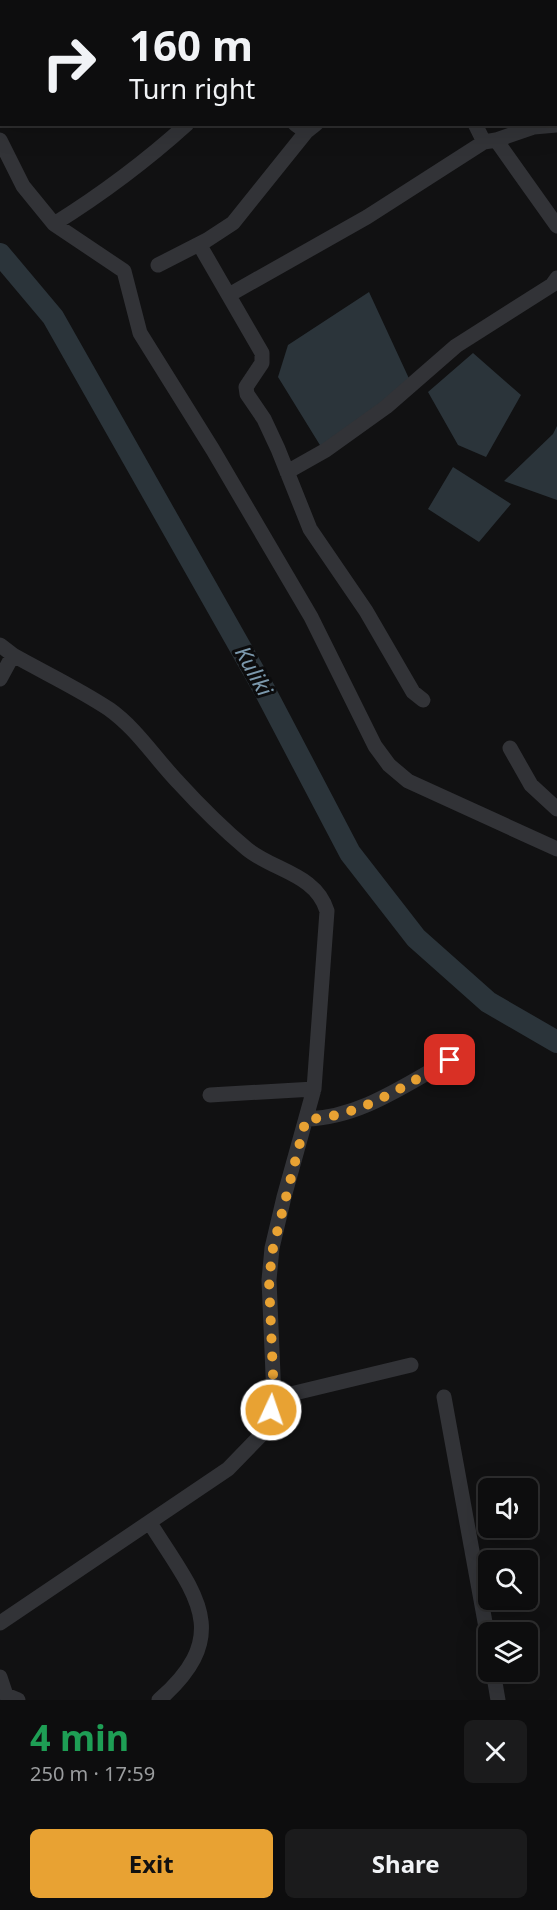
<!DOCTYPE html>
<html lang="en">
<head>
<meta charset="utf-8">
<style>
  :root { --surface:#0d0d0e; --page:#1b1b1c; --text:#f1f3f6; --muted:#9a9c9e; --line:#2d2d2e; --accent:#e8a233 }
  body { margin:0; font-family:"Noto Sans",sans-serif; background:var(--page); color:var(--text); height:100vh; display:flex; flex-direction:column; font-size:22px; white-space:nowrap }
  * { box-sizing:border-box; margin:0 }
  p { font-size:20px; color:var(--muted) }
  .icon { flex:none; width:33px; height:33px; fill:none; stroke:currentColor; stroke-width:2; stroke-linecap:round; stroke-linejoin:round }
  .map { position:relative; height:1700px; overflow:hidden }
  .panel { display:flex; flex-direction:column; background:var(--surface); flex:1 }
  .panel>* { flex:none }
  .banner { position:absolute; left:0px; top:0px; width:558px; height:126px; box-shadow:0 6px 24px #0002,0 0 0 2px var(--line); background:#0d0d0e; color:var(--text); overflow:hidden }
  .fabs { position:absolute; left:478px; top:1478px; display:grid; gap:12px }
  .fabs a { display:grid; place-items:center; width:60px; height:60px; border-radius:9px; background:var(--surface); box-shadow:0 6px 24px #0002,0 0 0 2px var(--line); font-size:30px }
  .pin { position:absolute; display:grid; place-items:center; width:51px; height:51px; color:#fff; margin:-26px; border-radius:12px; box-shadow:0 3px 9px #0006 }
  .me { position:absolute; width:66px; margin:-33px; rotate:3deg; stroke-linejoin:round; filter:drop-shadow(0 0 4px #0008) }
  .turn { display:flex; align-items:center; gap:21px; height:126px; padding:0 30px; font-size:27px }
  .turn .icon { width:78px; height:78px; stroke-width:2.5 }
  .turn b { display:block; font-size:42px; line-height:51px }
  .round { display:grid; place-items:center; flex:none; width:63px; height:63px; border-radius:9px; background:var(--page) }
  .headline { display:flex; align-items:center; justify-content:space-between; height:102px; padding:0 30px }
  h1 { font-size:36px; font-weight:700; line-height:45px; color:#1e9e55 }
  .primary-button { display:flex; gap:12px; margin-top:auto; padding:12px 30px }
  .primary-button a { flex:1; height:69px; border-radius:9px; background:var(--accent); color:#111; font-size:24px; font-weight:700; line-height:69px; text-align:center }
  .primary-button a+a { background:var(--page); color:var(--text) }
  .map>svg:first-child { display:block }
  .water { fill:#2b343a }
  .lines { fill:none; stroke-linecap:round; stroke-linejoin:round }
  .river { stroke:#2b343a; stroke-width:22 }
  .minor { stroke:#323337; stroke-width:15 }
  .route { stroke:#e8a233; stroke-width:10; stroke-dasharray:0 18 }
  .labels { text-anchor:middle; stroke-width:6; stroke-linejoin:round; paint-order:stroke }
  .water-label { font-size:22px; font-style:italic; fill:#7b98ac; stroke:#0c0c0d }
</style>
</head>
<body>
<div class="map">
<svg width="557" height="1700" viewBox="0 0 557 1700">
  <rect width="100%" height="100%" fill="#111112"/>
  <path class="water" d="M369,292L412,385L323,450L278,377L288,345Z
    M473,353L521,395L486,457L458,445L428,392Z
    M557,426V500L504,481L553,434Z
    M453,467L511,504L479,542L428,509Z"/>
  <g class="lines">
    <path class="river" d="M0,254L53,317L265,691L350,853L416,938L488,1002L557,1042"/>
    <path class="minor" d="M205,0L206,2
      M115,2L117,0
      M550,2L552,0
      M0,78L2,77
      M295,124L306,132L316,124
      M475,124L484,142L496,140L557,226
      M0,140L23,186L54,224L124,271L140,333L213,450L311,617L375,746L389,765L408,781L557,849
      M496,140L534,127L557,125
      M54,224C102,194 145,162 187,124
      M199,244L262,353V363L246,387L247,394L264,419L278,449L310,529L366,611L413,692L423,700
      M158,265L207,240L233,223L306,132
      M229,295L367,217L484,142
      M287,472L326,450L386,407L456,346L552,285L557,278
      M0,645L13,655C45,673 79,689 109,709C136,728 155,758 178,782C199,805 223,829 247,849C274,871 316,874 327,911L314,1089L284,1197L272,1248L269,1280L274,1398L268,1422L261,1435L228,1469L0,1623
      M0,679L13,655
      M510,748L531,785L557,809
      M210,1095L314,1089
      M306,1119C359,1118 405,1085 450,1060
      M444,1397L489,1644
      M274,1398L411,1365
      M150,1523C193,1592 236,1633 159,1700
      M493,1671L498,1700
      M0,1677L6,1695L18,1700"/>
  </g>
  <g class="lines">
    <path class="route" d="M271,1410L274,1398L269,1280L273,1248L306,1119C359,1118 405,1085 450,1060"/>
  </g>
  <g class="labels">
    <g class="water-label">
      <text transform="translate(254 671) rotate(61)" y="8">Kuliki</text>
    </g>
  </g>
</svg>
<div class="fabs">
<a><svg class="icon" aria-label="sound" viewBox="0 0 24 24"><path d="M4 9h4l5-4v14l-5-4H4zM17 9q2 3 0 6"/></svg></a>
<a><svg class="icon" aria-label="search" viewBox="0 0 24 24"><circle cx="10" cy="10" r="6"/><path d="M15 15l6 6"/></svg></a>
<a><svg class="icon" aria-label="layers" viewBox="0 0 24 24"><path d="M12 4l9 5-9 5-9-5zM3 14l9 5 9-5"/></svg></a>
</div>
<div class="pin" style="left:450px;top:1060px;background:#d93025"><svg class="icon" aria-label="arrive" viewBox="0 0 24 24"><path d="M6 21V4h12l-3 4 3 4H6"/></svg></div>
<svg class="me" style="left:271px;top:1410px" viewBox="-20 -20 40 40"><circle r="17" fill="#e8a233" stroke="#fff" stroke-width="3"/><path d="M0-11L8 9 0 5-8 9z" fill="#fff"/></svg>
<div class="banner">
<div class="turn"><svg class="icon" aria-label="right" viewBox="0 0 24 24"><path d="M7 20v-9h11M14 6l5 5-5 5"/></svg><div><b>160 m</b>Turn right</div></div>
</div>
</div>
<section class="panel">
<div class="headline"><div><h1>4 min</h1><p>250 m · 17:59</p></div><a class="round"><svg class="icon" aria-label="close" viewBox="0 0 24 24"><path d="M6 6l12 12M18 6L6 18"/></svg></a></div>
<div class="primary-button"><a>Exit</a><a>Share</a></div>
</section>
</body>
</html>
